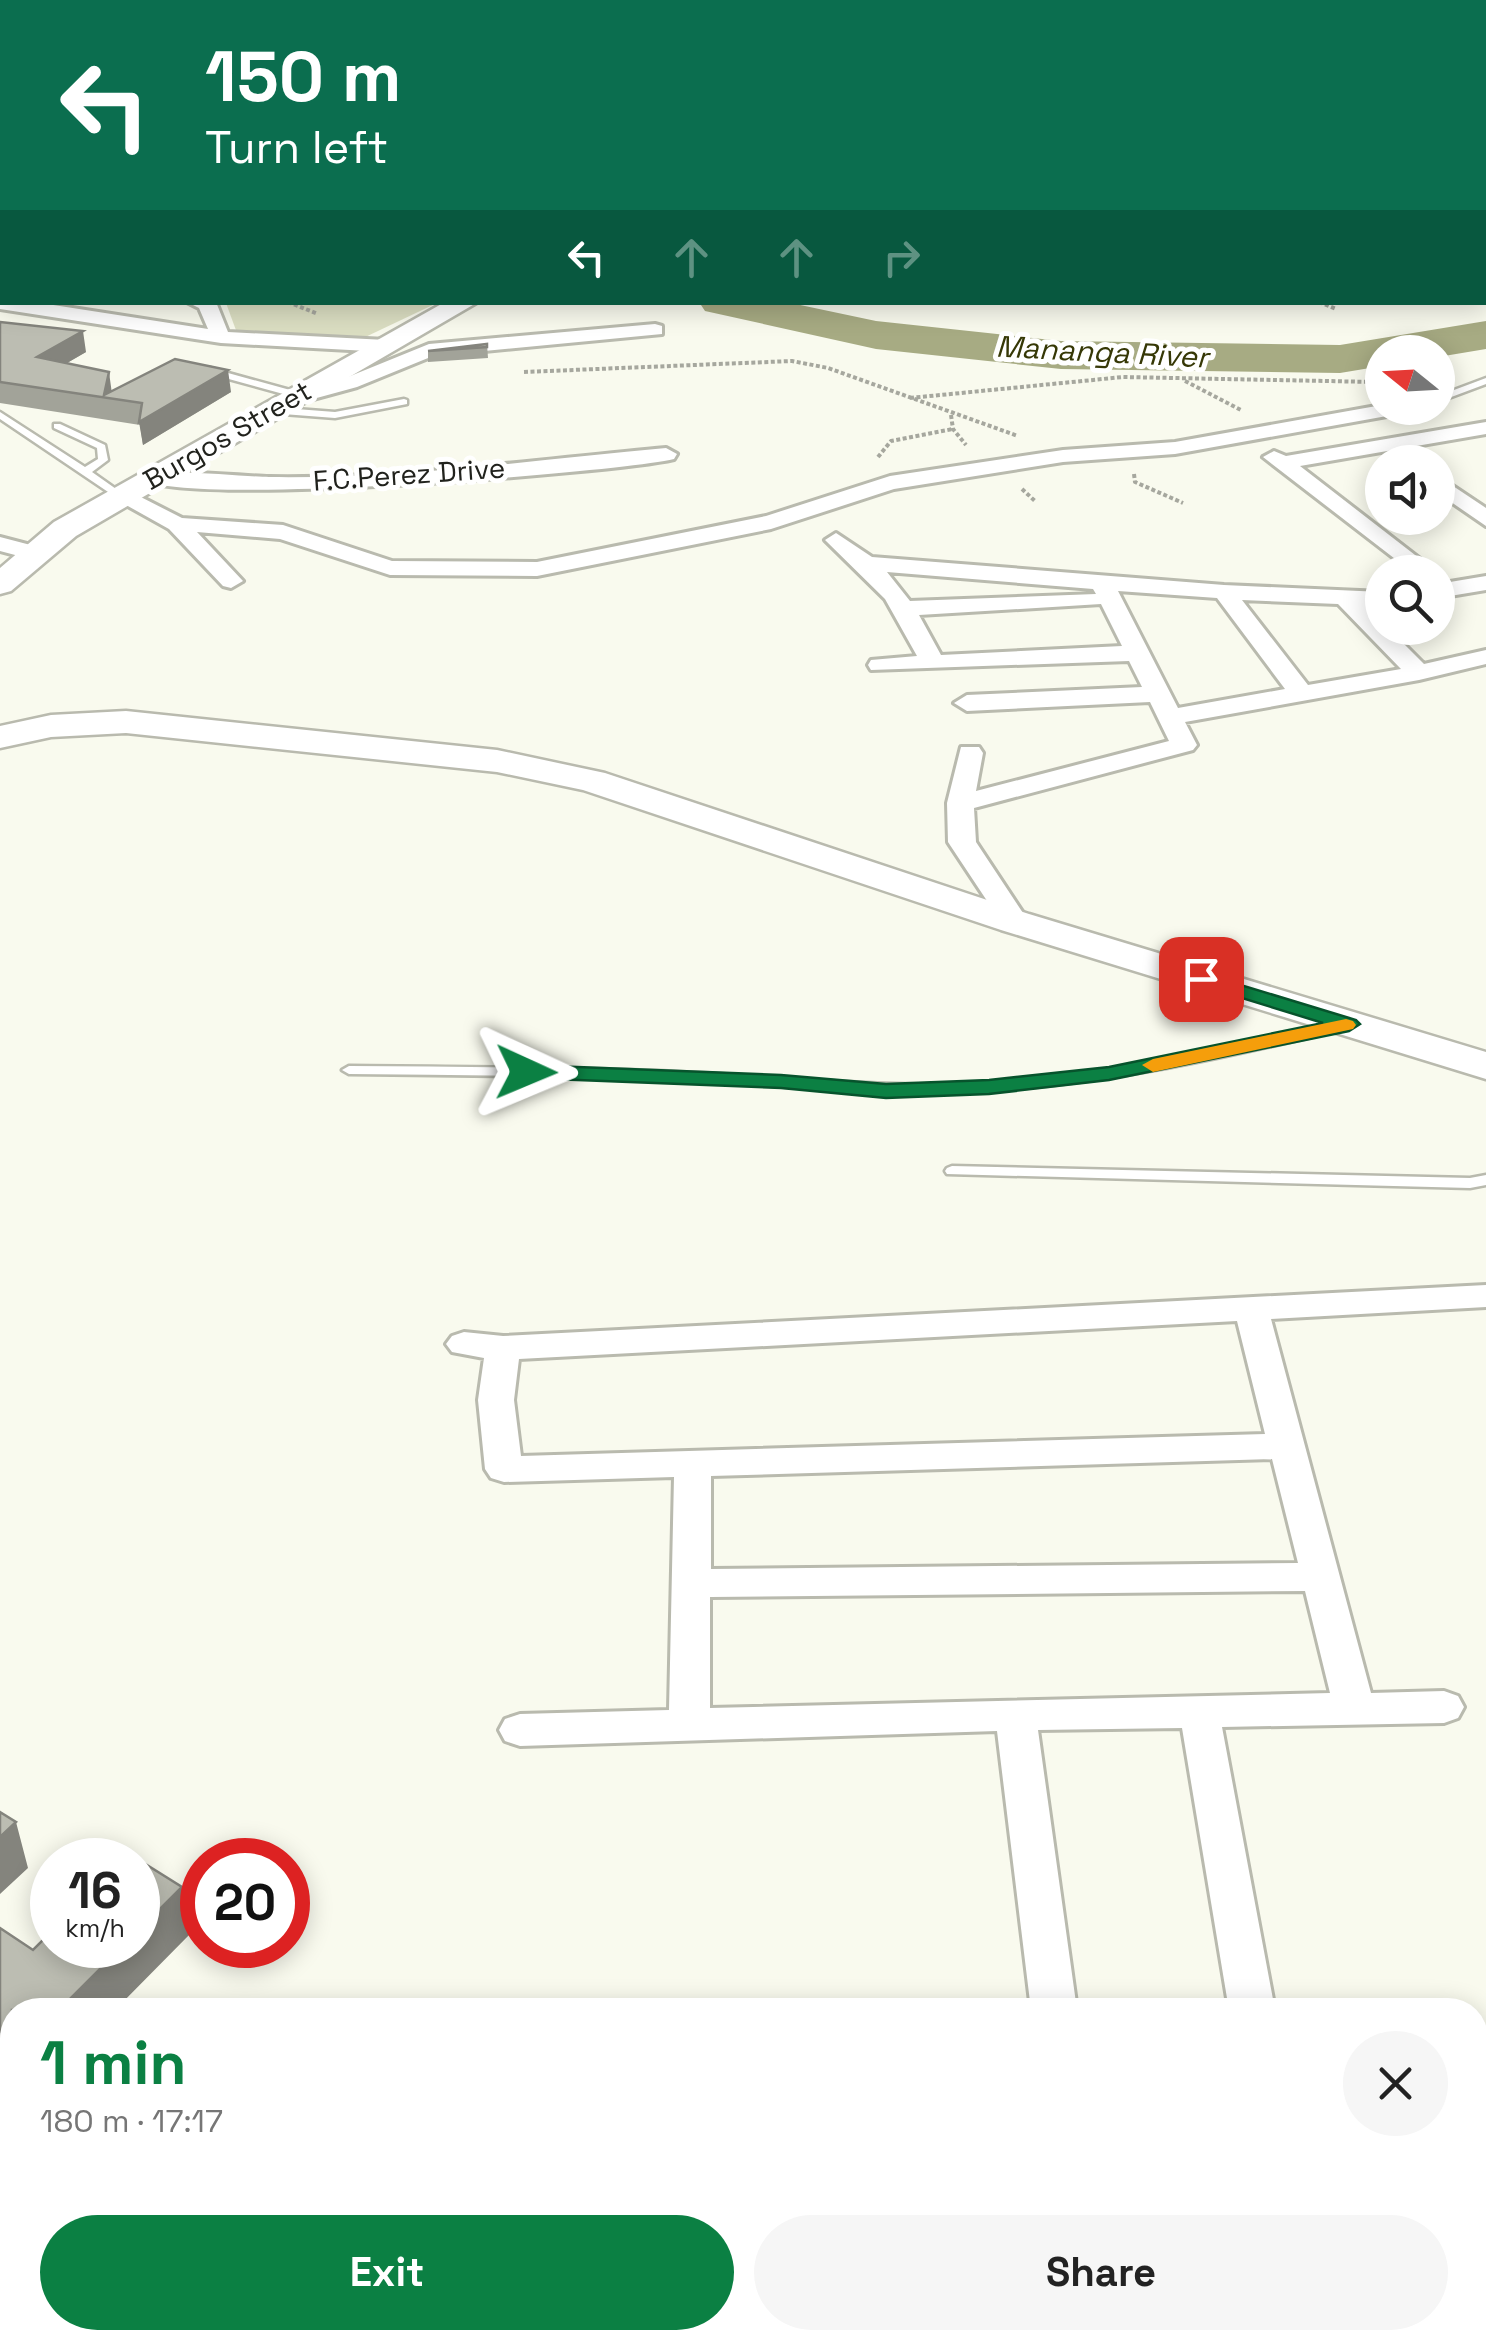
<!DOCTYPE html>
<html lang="en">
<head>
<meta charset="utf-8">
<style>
  :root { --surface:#fff; --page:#f6f6f6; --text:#222; --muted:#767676; --accent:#0b8043 }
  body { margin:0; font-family:"Space Grotesk",sans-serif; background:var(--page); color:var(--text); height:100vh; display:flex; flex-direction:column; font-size:38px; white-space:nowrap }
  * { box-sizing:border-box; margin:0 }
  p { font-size:32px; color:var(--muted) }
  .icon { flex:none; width:55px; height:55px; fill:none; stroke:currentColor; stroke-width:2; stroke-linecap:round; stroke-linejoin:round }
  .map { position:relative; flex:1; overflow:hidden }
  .panel { position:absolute; left:0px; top:1998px; width:1488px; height:352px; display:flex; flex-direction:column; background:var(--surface); border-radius:40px 40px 0 0; box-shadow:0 5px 25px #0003 }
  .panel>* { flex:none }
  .guide { position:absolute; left:0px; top:0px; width:1488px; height:305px; box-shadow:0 5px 25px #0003; background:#0b6e4f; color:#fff; overflow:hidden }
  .needle { width:65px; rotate:288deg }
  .buttons { position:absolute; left:1365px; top:335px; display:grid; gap:20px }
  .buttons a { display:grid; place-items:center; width:90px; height:90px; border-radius:50%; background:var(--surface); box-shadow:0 5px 25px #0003; font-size:50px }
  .speed { position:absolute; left:30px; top:1838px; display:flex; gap:20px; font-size:50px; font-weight:700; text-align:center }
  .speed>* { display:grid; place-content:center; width:130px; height:130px; border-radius:50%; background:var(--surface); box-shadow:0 5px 25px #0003; line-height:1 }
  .speed small { font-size:25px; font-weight:400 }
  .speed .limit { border:15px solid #d22; background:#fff; color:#111 }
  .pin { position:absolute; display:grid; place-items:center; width:85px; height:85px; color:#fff; margin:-42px; border-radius:20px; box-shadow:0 5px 15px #0006 }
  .me { position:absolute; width:110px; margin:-55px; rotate:91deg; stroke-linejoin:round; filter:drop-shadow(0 0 8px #0008) }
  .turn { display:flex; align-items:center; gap:35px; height:210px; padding:0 40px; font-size:45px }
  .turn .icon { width:130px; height:130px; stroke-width:2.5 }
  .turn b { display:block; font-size:70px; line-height:85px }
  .lanes { display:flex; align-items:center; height:95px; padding:0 40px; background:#0003; justify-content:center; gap:50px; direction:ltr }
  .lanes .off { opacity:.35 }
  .round { display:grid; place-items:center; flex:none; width:105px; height:105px; border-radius:52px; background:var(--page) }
  .head { display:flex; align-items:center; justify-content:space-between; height:170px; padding:0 40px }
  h1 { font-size:60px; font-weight:800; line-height:75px; color:var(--accent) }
  .button { display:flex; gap:20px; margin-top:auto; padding:20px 40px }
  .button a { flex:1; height:115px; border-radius:60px; background:var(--accent); color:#fff; font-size:40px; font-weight:800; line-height:115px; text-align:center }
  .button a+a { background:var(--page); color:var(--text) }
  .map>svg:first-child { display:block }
  .green { fill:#dbdec2 }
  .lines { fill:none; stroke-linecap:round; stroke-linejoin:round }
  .river { fill:#a7ab83; fill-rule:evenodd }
  .lane-casing { stroke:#b9baae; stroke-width:5 }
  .street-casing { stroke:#b9baae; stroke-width:6 }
  .secondary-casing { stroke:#b9baae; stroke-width:5 }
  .path { stroke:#a6a79e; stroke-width:4; stroke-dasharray:4 2.5; stroke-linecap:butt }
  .lane { fill:#fff; fill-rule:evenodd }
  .street { fill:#fff; fill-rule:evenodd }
  .secondary { fill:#fff; fill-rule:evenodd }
  .wall { fill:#a2a399 }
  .shaded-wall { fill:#84847d }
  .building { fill:#bcbdb2; stroke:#84847d; stroke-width:2.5 }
  .route { fill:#0b8043; stroke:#07532c; stroke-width:2.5 }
  .slow { fill:#f59e0b }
  .labels { text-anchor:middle; stroke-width:10; stroke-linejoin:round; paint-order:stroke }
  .far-street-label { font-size:28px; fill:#21221d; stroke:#fff }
  .far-water-label { font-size:30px; font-style:italic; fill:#363806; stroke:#fff }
</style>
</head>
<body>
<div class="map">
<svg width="1486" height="2348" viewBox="0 0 1486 2348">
  <rect width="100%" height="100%" fill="#f9faee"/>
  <path class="green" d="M226,303H437L359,340L237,333Z"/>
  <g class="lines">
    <path class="river" d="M699,302H786L876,321L1061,341L1340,345L1486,321V349L1438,357V352H1382V366L1340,373L1061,369L876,349L705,311Z"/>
    <g class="lane-casing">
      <path id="lane" d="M173,0H180L181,2H175Z
        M210,368L301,393L303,395L298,398L207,373L205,371Z
        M1486,378V384L1438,402V396Z
        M404,399L407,400V404L335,418L270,413L265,410L270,407L335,412Z
        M0,412L85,467L98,459L97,448L54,428V424H60L105,445L108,460L92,472L126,496L117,498L0,419Z
        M1344,1021L1349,1022L1351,1025L1349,1028C1229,1057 1107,1084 984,1091C888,1097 793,1086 697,1081C581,1076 465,1075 349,1074L342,1070L349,1066C465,1067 582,1067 698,1073C794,1077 890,1089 986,1083C1107,1075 1226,1048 1344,1021Z
        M952,1166L1470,1178L1486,1175V1185L1470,1188L947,1174L945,1171L947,1168Z"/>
    </g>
    <g class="street-casing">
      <path id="street" d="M1485,117H1486V128H1485Z
        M0,268L2,269V280H0Z
        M0,297L2,302H34L208,329L199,308L187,302H216L228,332L386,340L396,346L386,352L221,343L0,309Z
        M655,324L662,326V334L433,356L357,387L291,405L281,399L284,395L343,379L429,344Z
        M1382,405L1408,408L1398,414L1175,454L1063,462L894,489L771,529L537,576L390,575L280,539L197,532L243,581L231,588L223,586L169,529L110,496L113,491H129L182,518L283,525L392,561L537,562L766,516L890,476L1063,450L1175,442Z
        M1486,422V434L1300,466L1437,572H1412L1263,457L1274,451L1286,456Z
        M666,448L677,454L674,459C614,473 171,508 141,478C153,466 245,477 269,477C401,479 534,460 666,448Z
        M1438,476L1486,508V526L1438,493Z
        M836,533L872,557L1224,585L1382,592V606L1366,605L1382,622V628H1388L1424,664L1486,650V664L1419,680L1185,722L1197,745L1193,750L974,808L976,842L1029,922L1025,928H1005L948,842L947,803L961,747H979L983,753L976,791L1169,741L1150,702L967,711L954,703L967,695L1142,687L1129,661L871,670L868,665L871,660L917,656L885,599L825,540ZM887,572L1093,589L1096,594L910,601ZM1118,591L1217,598L1285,689L1178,708ZM1242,600L1338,604L1401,669L1308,685ZM1101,604L1122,646L941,655L919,615Z
        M0,537L42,548L45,553L34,560L0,551Z
        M1486,576V590L1438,598V584Z
        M1486,1285V1307L1271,1319L1371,1693L1444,1691L1458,1696L1464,1707L1458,1718L1444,1723L1222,1727L1275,2010H1229L1182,1728L1038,1730L1077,2010H1031L997,1731L520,1746L505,1741L499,1730L505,1719L520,1714L669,1710L674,1477L504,1482L491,1478L485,1469L478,1400L484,1358L452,1352L446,1344L452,1336L464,1332L503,1336ZM1237,1321L1265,1434L521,1456L514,1400L519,1359ZM1272,1459L1298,1563L711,1569V1476ZM1305,1591L1330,1693L710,1708V1597Z
        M710,2338H760L761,2348H711Z
        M1046,2338H1096L1094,2348H1044Z
        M1286,2338H1336L1338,2348H1288Z"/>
    </g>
    <g class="secondary-casing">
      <path id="secondary" d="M445,302H478L76,536L11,591L0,594V568L54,522Z
        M126,711L497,750L605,773L1029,914L1486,1052V1079L1001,930L583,790L497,772L126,733L51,737L0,748V726L51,715Z"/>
    </g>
    <path class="path" d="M288,302L318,314
      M1319,302L1336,309
      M524,372L792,361L828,368L1018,436
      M1185,381L1241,410
      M910,398L1123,377L1376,382
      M951,415L953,429L966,445
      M878,457L891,441L953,429
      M1134,474L1135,482L1183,503
      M1022,489L1036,502"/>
    <use href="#lane" class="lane"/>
    <use href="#street" class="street"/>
    <use href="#secondary" class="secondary"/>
  </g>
  <path class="wall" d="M1053,0H1291L1294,2H1053Z
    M1471,0H1486V10L1485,2H1475Z
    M0,322L86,352L67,363L112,391L231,392L143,445L140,425L0,403Z
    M487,344L488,358L428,362V351Z
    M1475,2225L1486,2265V2348H1341L1338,2338H1475Z"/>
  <path class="shaded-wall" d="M83,331L86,352L41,378L37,357Z
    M228,370L231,392L143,445L139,422Z
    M109,372L112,394L104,395Z
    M16,1822L28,1868L0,1894V1837Z
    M182,1887L192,1932L115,2010H59L124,1945H138V1931Z
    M179,2338H218L211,2348H172Z
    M375,2338H405L399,2348H368Z"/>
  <path class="building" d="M747,0H790L788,2H748Z
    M1074,0H1291L1294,1L1080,2Z
    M0,322L83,331L37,357L109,372L104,395L175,359L228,370L139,422L142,403L0,382Z
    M487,344V347L428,351Z
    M0,1812L16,1822L0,1837Z
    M131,1855L182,1887L138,1931V1860H126Z
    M0,1928L33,1950L52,1931V1945H124L59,2010H12V2056L6,2062L12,2066V2338H179L172,2348H0Z
    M1475,2225L1486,2265V2328H1475Z
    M270,2338H375L368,2348H263Z"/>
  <path class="route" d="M1201,973L1356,1020L1360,1024L1349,1031L1109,1080L989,1094L886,1098L781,1088L526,1078L515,1072L526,1065L781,1075L886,1084L989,1080L1109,1067L1323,1023L1193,983L1190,979Z"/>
  <path class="slow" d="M1346,1019L1353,1021L1356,1025L1353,1029L1153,1072L1142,1065L1153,1059Z"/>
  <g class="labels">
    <g class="far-street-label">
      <text transform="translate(227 435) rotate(-30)" y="10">Burgos Street</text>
      <text transform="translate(409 474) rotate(-4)" y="10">F.C.Perez Drive</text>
    </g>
    <g class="far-water-label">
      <text transform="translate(1102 352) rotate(3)" y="10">Mananga River</text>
    </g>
  </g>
</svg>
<div class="buttons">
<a><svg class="needle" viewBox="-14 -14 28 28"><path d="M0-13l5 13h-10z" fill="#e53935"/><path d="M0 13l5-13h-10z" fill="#767676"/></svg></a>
<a><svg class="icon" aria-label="sound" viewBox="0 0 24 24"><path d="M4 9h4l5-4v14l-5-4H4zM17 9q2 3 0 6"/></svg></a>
<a><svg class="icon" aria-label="search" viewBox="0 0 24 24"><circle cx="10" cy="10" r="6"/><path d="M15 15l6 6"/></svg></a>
</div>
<div class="speed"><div>16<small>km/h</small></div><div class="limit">20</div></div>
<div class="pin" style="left:1201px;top:979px;background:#d93025"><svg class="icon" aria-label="arrive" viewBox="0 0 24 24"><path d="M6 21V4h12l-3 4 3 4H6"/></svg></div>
<svg class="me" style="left:526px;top:1072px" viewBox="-20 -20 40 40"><path d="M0-17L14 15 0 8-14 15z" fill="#0b8043" stroke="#fff" stroke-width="4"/></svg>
<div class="guide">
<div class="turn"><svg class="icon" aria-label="left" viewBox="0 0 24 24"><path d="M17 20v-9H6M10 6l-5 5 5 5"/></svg><div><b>150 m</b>Turn left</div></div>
<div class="lanes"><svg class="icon" aria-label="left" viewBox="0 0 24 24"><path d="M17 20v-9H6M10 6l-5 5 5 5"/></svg><svg class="icon off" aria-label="ahead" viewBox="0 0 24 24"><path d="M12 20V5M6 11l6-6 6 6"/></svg><svg class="icon off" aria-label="ahead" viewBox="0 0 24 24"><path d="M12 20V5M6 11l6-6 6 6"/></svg><svg class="icon off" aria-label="right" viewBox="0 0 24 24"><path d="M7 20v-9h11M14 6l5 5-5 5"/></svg></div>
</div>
<section class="panel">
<div class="head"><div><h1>1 min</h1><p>180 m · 17:17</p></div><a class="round"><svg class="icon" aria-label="close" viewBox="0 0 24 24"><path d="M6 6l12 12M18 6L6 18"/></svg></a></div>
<div class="button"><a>Exit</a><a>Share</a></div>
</section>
</div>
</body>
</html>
